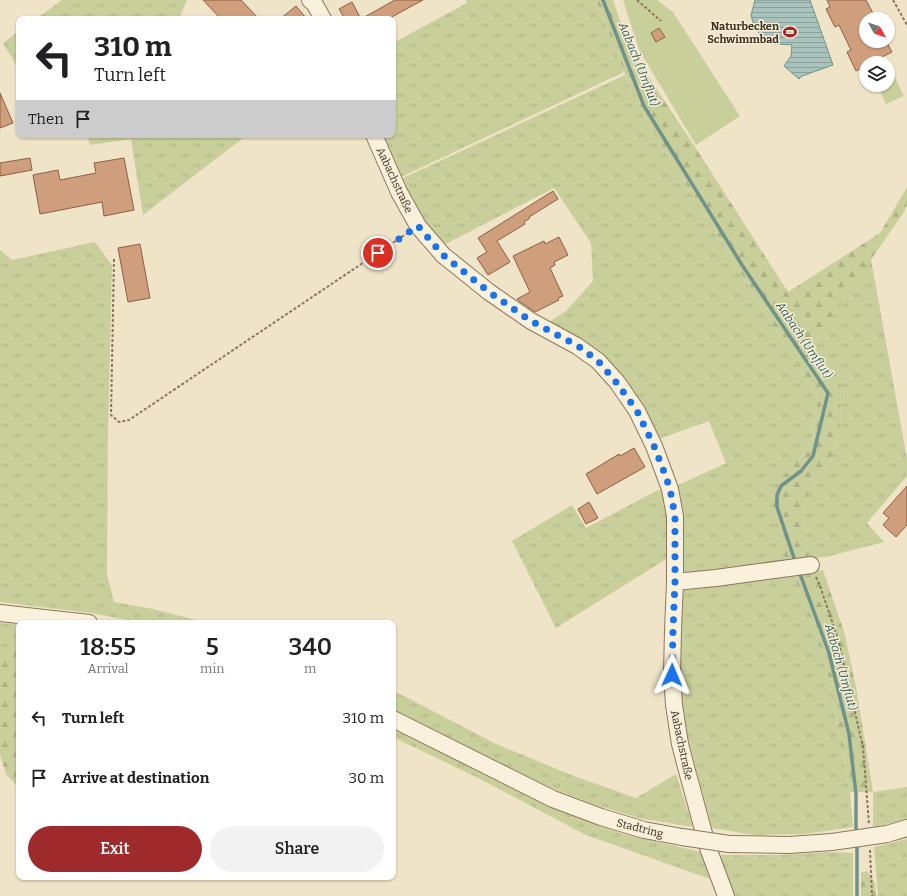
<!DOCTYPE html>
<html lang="en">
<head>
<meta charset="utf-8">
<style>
  :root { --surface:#fff; --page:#f2f2f2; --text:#202124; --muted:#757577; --accent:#9e2a2b }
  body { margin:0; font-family:Bitter,serif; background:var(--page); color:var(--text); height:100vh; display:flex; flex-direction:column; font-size:15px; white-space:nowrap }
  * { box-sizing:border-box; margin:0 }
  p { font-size:13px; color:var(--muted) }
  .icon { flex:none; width:22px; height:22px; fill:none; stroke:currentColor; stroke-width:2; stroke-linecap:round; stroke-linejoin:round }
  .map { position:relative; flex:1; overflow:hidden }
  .side { position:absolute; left:16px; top:620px; width:380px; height:260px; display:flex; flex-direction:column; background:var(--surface); border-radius:8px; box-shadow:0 1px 3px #0004 }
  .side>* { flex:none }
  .top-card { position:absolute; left:16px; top:16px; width:380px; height:122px; border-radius:8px; box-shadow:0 1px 3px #0004; background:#fff; color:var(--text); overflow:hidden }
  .needle { width:26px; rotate:130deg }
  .controls { position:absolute; left:859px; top:12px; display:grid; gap:8px }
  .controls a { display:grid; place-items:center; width:36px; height:36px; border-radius:50%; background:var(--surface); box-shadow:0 1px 3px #0004; font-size:20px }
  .pin { position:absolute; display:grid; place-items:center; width:34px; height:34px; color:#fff; margin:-17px; border:2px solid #fff; border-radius:50%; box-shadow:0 1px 4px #0007 }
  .me { position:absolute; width:44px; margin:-22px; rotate:1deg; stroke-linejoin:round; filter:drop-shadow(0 0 3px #0008) }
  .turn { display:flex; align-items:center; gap:14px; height:84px; padding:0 12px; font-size:18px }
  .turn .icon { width:52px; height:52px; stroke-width:2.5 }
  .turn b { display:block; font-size:28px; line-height:34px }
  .then { display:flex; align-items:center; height:38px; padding:0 12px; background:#0003; gap:8px; font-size:15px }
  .eta { display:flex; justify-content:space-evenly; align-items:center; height:68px; text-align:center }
  .eta b { font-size:24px; font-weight:600; line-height:28px }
  .primary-button { display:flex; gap:8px; margin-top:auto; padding:8px 12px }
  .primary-button a { flex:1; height:46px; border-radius:24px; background:var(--accent); color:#fff; font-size:16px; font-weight:600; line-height:46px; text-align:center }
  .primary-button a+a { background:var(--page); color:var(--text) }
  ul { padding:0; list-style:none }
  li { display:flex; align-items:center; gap:12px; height:60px; padding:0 12px }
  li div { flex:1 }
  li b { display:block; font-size:15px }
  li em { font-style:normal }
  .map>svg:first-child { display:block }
  .grass { fill:url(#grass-tufts) }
  .forest { fill:url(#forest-firs) }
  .pitch { fill:#c9cf9b }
  .water { fill:url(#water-rules); stroke:#6f938a }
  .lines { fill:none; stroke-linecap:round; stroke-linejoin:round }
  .stream { stroke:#6f938a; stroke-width:3.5 }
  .building { fill:#cf9f7d; stroke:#8d5f41 }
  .minor-casing { stroke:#8d765c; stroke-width:18 }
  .path { stroke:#8d765c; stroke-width:2; stroke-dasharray:3 2; stroke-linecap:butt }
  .minor { stroke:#faf1dc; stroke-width:16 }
  .minor-bridge-casing { stroke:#8d765c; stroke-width:18; stroke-linecap:butt }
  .minor-bridge { stroke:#faf1dc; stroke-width:16 }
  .route { stroke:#1a73e8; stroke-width:7; stroke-dasharray:0 12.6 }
  .labels { text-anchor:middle; stroke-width:3; stroke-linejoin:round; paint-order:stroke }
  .poi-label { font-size:11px; font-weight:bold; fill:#3d2e20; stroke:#f7eed8; text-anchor:end }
  .street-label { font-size:11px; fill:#3d2e20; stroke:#f7eed8 }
  .water-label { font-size:12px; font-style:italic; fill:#2f5d5a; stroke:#f7eed8 }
</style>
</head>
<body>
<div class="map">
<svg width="907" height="896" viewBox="0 0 907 896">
  <defs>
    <pattern id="grass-tufts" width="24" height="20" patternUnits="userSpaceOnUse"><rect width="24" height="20" fill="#c9cf9b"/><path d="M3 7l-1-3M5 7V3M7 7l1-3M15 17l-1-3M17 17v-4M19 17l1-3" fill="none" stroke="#aeb285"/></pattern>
    <pattern id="forest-firs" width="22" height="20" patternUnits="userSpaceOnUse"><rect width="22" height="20" fill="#c9cf9b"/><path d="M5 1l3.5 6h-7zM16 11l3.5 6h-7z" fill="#aeb285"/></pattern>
    <pattern id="water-rules" width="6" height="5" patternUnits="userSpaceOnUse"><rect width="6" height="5" fill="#a9c4bc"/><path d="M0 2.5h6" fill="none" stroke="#8ba098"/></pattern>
  </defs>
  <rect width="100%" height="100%" fill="#f0e4c8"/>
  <path class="grass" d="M62,0H187L179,19H36Z
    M466,0H596L624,72L399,178L381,135H393V43L467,3Z
    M19,31V70L3,43Z
    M625,75L638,107L818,398L810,448L794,464L787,563L687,577L679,566L674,487L726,463L709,421L656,440L628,394L544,325L566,311L593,281L591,243L554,188L440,247L399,180Z
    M87,135H132L131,138L135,135H247L143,215L131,139L90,145Z
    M95,242L112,265L108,436L107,574L114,602L153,609L208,623H143L91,613L0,602V250L12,260Z
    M871,259L907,459V476L867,523L884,542L826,557L809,558L803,510L809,492L829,465L840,427L841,385L812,345Z
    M658,490H665L671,556L556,628L512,541L572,505L586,528Z
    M793,573L825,661L850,792L853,827L804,834L754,835L712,828L678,702L683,585Z
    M0,623L19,624V641L0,652Z
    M393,691L406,697L494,743L571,775L636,798L676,774L693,827L638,818L593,804L534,781L393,710Z
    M393,728L575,817L624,834L701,852L710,879L586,835L478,778L393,737Z
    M907,787V820L873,827V792Z
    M907,839V896H878L874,847Z
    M828,852L853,853V896H733L719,855H780Z"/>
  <path class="forest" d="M596,0H613L630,49L697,150L788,292L880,233L907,187V205L904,212L812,345L841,385L840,427L829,465L809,492L803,510L809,558L787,563L768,494L794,464L810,448L818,398L638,107Z
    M823,570L845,635L857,692L873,792H850L825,661L793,573Z
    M19,641V788L6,774L0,755V652Z
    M867,871L875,883L876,896H861V873Z"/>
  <path class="pitch" d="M623,0H657L673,12L740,116L696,145L639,50Z
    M890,67L904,96L886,104L877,85H888V68Z"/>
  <path class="water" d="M755,0H810L833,65L802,76L799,79L784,66L791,56L792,45L764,43L753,22L751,15Z"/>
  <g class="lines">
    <path class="stream" d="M603,0L644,106L742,265L828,393L813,456L801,471L781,486L777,495V507L796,564
      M799,571L829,653L849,734L856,794V835
      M857,843V896"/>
  </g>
  <path class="building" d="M203,0H241L259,19H221Z
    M395,0H423L388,19H345L339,9L352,2L361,19Z
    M827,0H866L876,19H866V41H886L892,52L876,60L877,61L872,63H866V66L856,71L847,52L851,50L839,25L835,27L826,9L830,7Z
    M296,6L307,19H280Z
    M659,28L665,37L656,42L651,33Z
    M0,93L13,123L0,128Z
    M30,158L32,170L0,176V163Z
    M124,158L134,210L104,216L102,202L40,214L33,175L58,170L60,180L96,173L94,163Z
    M553,191L558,199L529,217L530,218L524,222L525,224L497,241L510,262L488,275L477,258L487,252L478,238Z
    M559,237L568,255L554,262L555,265L550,268L563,296L558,298L559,300L535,312L518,300L517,299L530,292L513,256L544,241L545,244Z
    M140,244L150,298L128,302L118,248Z
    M634,448L645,467L597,494L586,474L619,454L620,456Z
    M907,486V525L896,537L883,525L889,518L883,513Z
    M589,502L598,518L586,524L578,509Z"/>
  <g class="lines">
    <g class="minor-casing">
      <path id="minor" d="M310,0L314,3L323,19
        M374,135L399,192L418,226L443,255L489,292L531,321L577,346L598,361L617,382L637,411L654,446L670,489L675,516V582L673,630L672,675L674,705L680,744L686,767L708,848L726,896
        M675,582L716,578L811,565
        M0,613L89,623
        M393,719L553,799L601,817L644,830L682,837
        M887,834L907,828
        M729,844L789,845L832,842"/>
    </g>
    <path class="path" d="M637,0L661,21
      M893,0L907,25
      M114,259L111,415L119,422L129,420L406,234
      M816,577L820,586L838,639L863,747L869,824
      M870,850L872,896"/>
    <use href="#minor" class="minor"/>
    <g class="minor-bridge-casing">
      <path id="minor-bridge" d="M682,837L729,844
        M832,842L887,834"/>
    </g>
    <use href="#minor-bridge" class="minor-bridge"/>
  </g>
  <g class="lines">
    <path class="route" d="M378,253L418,226L443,255L489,292L531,321L578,346L598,361L616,382L637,411L654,446L663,469L670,489L675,516V582L673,630L672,675"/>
  </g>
  <defs>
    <g id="stadium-bare" transform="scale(1.08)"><path d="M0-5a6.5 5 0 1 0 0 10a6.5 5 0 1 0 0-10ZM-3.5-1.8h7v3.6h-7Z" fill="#9e2a2b" stroke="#f7eed8" stroke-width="2.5" paint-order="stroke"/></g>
  </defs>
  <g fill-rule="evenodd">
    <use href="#stadium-bare" x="790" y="32"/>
  </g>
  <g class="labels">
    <g class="poi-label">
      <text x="779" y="30">Naturbecken<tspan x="779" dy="13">Schwimmbad</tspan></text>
    </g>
    <g class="street-label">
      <text transform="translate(395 180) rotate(65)" y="4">Aabachstraße</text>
      <text transform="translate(682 745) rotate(78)" y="4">Aabachstraße</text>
      <text transform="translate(640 828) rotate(14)" y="4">Stadtring</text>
    </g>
    <g class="water-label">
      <text transform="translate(639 64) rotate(68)" y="4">Aabach (Umflut)</text>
      <text transform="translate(804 340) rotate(56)" y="4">Aabach (Umflut)</text>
      <text transform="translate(841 667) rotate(74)" y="4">Aabach (Umflut)</text>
    </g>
  </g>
</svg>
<div class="controls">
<a><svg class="needle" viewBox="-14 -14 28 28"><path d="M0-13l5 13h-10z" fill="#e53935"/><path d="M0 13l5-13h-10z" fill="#757577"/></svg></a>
<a><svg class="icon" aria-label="layers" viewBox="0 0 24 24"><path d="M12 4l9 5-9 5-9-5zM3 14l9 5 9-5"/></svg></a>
</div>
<div class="pin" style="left:378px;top:253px;background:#d93025"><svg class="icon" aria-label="arrive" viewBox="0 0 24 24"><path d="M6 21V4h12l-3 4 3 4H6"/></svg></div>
<svg class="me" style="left:672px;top:675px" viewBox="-20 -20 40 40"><path d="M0-17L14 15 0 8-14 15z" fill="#1a73e8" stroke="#fff" stroke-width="4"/></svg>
<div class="top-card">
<div class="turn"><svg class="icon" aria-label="left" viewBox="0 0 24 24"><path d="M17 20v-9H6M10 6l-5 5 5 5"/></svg><div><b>310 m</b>Turn left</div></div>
<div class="then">Then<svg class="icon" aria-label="arrive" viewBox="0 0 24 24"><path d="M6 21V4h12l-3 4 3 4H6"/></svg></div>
</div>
<section class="side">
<div class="eta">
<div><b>18:55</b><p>Arrival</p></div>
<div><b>5</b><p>min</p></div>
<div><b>340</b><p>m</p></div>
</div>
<ul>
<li><svg class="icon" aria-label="left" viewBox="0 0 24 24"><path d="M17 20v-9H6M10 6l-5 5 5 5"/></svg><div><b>Turn left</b></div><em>310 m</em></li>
<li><svg class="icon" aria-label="arrive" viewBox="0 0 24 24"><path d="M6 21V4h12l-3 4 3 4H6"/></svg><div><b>Arrive at destination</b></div><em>30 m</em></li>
</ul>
<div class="primary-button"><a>Exit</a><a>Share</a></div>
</section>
</div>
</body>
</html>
